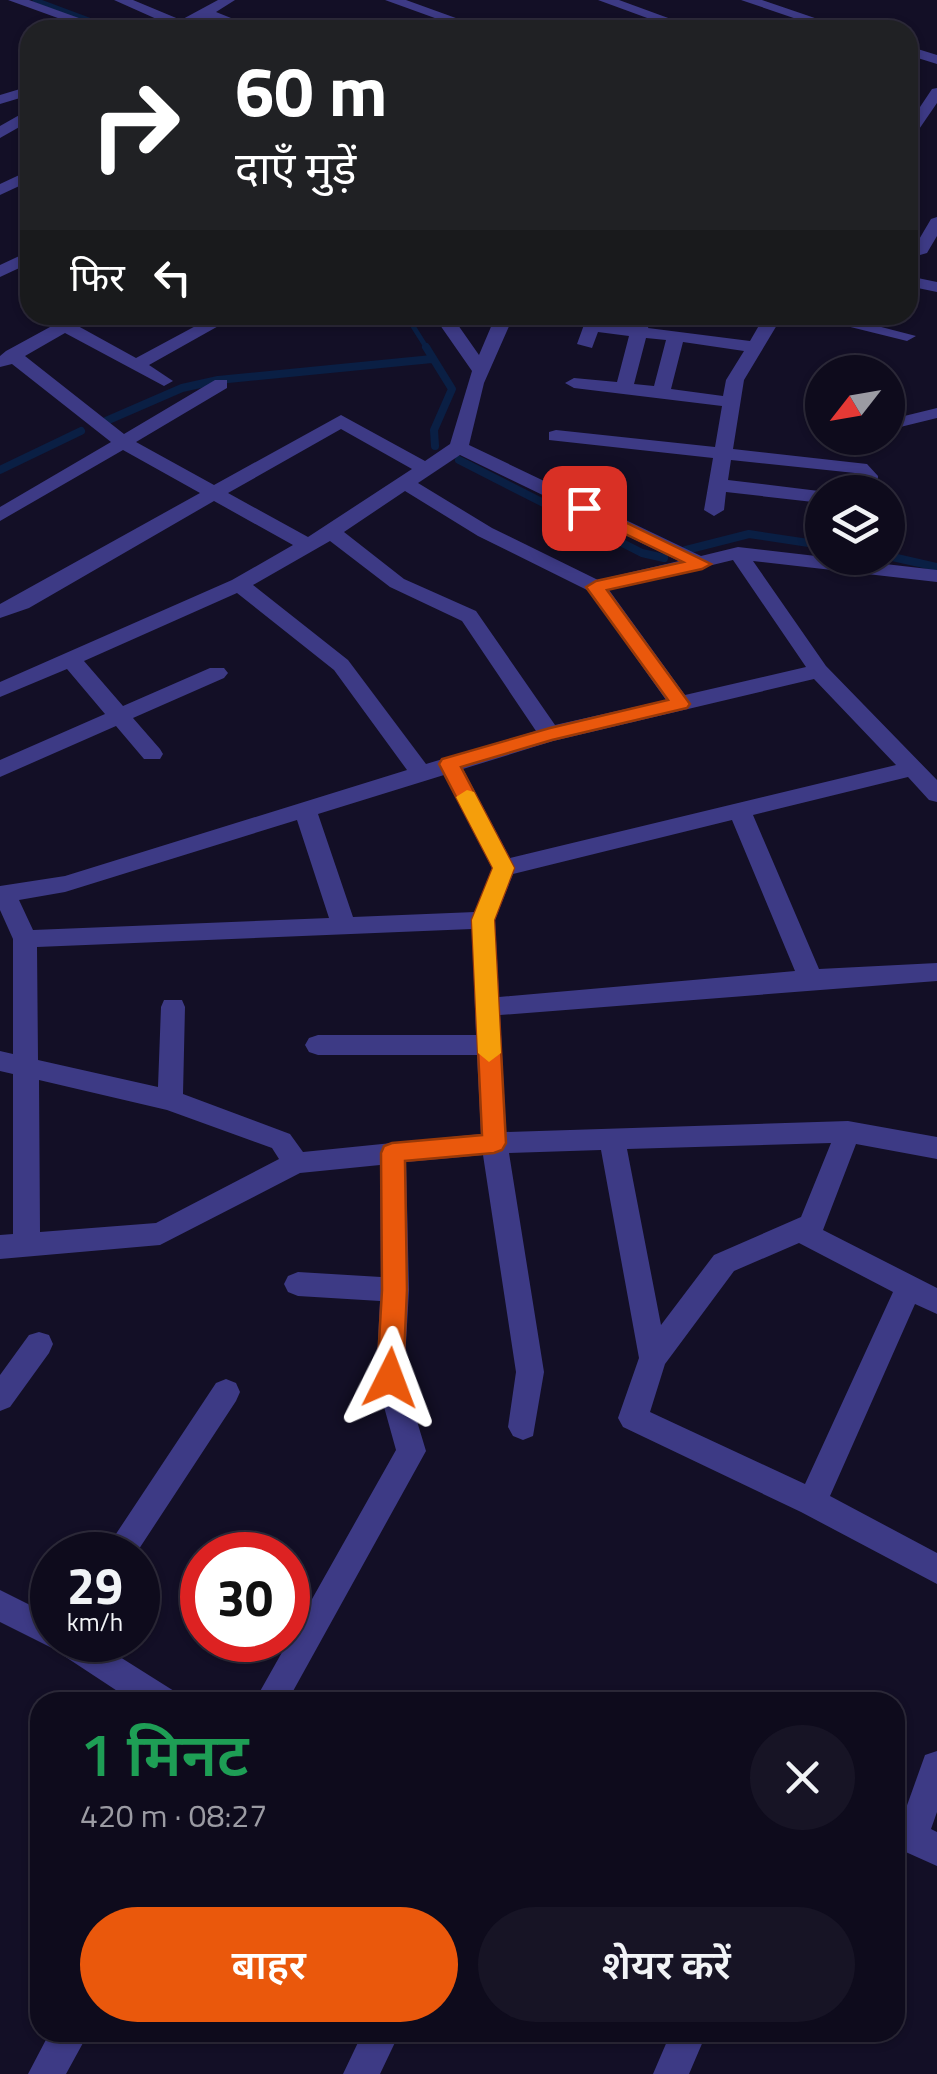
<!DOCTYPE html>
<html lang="hi">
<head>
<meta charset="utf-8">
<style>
  :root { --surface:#0e0b1c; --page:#171425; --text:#f1f3f6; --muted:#9b9ba3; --line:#2e2b3b; --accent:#ea580c }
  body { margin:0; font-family:"Titillium Web","Noto Sans Devanagari",sans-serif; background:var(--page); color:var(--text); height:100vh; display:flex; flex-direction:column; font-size:38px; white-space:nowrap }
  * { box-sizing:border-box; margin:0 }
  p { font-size:32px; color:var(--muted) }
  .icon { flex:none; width:55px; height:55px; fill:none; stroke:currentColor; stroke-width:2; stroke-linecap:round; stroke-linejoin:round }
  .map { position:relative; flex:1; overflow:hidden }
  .sheet { position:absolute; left:30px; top:1692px; width:875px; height:350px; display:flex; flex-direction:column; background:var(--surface); border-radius:30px; box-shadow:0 2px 8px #0004,0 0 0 2px var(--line) }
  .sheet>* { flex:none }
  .banner { position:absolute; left:20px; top:20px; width:898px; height:305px; border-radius:30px; box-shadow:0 2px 8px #0004,0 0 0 2px var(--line); background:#202124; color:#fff; overflow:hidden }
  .needle { width:65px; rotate:239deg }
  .fabs { position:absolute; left:805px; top:355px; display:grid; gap:20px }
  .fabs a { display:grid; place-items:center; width:100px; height:100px; border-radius:50%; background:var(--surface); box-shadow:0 2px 8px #0004,0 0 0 2px var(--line); font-size:50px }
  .speed { position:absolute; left:30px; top:1532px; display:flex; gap:20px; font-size:50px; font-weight:700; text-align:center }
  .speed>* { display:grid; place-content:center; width:130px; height:130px; border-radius:50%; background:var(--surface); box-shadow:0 2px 8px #0004,0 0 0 2px var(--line); line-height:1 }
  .speed small { font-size:25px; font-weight:400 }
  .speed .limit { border:15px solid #d22; background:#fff; color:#111 }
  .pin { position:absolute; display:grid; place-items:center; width:85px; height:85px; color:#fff; margin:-42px; border-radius:20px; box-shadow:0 5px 15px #0006 }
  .me { position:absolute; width:110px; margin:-55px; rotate:3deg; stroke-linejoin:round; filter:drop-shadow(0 0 8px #0008) }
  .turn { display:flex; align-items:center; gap:35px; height:210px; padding:0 50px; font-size:45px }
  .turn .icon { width:130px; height:130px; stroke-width:2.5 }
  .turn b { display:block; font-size:70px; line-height:85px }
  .then { display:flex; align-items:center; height:95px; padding:0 50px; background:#0003; gap:20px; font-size:38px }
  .round { display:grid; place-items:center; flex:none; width:105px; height:105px; border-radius:52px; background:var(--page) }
  .overview { display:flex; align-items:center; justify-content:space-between; height:170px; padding:0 50px }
  h1 { font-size:60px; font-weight:600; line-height:75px; color:#1e9e55 }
  .action { display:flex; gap:20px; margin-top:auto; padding:20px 50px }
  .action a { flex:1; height:115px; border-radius:60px; background:var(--accent); color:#fff; font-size:40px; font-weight:600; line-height:115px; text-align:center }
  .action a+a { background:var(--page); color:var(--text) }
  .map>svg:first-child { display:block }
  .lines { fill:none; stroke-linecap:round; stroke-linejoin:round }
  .stream-far1 { stroke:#0a1f44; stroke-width:5 }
  .stream { stroke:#0a1f44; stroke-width:8 }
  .street { fill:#3d3a85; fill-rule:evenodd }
  .route { fill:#ea580c; stroke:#983908; stroke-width:2.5 }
  .slow { fill:#f59e0b }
</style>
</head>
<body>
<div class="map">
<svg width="937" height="2074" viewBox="0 0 937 2074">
  <rect width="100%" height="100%" fill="#130f26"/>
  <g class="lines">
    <path class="stream-far1" d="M35,0L113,29
      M406,315L428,350"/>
    <path class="stream" d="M426,347L452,389L434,430L435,446
      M106,421L182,388L218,380L432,359
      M459,460L642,553L664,558
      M0,470L81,431
      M686,550L749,534L822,545
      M888,556L937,567"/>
    <path class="street" d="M8,0H29L112,30H91Z
      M114,0H133L181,20L218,0H235L216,12L261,30H240L205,18L183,30H165L170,25Z
      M385,0H406L489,30H468Z
      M598,0H619L701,30H680Z
      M741,0H762L850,30H829Z
      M908,46L937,55V64L908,55Z
      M30,86V95L0,104V95Z
      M937,88V103L913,138L908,139V125L932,89Z
      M30,109V121L0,138V126Z
      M30,170V181L0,195V184Z
      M937,217V236L927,253L913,257L911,253L931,219Z
      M30,251V263L0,277V265Z
      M908,276L937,282V292L908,286Z
      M72,315H94L78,326L136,358L216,315H238L149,365L173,381L164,386L65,333L25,356L124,434L215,380H227V388L136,442L214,485L341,415L425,461L450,444L472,371L433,315H451L479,355L496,315H514L484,383L469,445L701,556L738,547L937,570V582L753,561L826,666L937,780V802L929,800L908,777L753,815L819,969L937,963V981L500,1015L506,1132L848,1121L937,1137V1159L856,1144L823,1230L937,1288V1314L915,1304L830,1496L937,1553V1584L801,1512L623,1427L618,1418L639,1358L601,1150L509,1153L544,1372L533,1436L523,1440L513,1436L508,1427L516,1372L483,1155L406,1162L409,1290L404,1378L426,1451L287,1702H254L396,1450L376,1378L380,1301L298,1296L288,1292L284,1284L288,1276L298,1272L381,1277L380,1165L300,1173L160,1245L0,1259V1235L13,1234V1074L0,1071V1051L13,1054V939L0,910V886L65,876L407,770L334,670L237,593L84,661L123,706L210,668H224L228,673L224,678L133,718L160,749L163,754L160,759H144L116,726L0,777V760L105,714L67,669L0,697V682L232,580L293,545L214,501L29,608L0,618V604L200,493L123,450L0,521V507L111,442L12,364L0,367V356L6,351ZM341,429L412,469L308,537L228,493ZM460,455L679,561L598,580L492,528L418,483ZM405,491L478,536L589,591L666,700L555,725L476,611L404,579L344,532ZM330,541L390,587L462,621L536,731L426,764L348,660L253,585ZM733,560L806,667L685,695L609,590ZM814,679L896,765L510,858L463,769L553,741ZM444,775L492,868L475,912L353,917L318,814ZM297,820L329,918L33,930L19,900L65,892ZM732,820L795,971L499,997L495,920L513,874ZM472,929L476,1035H318L309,1038L305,1045L309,1052L318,1055H477L481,1134L303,1152L290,1134L183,1094L185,1007L182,1000H164L161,1007L158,1087L38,1060L37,947ZM39,1080L167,1110L272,1148L279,1159L156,1223L40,1232ZM831,1143L801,1217L714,1255L661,1325L627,1149ZM799,1243L893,1292L805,1484L650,1412L665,1364L734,1271Z
      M634,315H652L648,328L750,341L765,315H783L744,380L733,449L867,464L878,476L877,492H859V477L855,473L731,460L728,480L827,492H822V503L726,492L724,510L714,516L704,510L713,458L549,440V432L556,430L715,447L722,406L574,388L565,383L574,378L617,382L629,336L598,332L592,348L577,344L585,322L632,326ZM646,338L666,340L654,386L634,384ZM683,342L744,351L726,380L723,396L671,389Z
      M802,315H835L916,336L907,341Z
      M937,408V418L888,430V420Z
      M39,1332L49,1335L53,1344L49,1353L10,1407L0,1411V1375L29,1335Z
      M226,1379L236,1383L240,1392L236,1401L135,1555H102L216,1383Z
      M0,1590L52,1616V1640H93L174,1691L179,1702H134L52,1648L0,1622Z
      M937,1751V1812L931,1829L937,1832V1866L899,1849L895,1839L925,1755Z
      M50,2032H89L66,2074H28Z
      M363,2032H400L380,2074H343Z
      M671,2032H707L689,2074H653Z"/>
  </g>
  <path class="route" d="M584,502L711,564L702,569L607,590L690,704L687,708L552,740L461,767L514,868L494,920L506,1143L502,1150L494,1153L405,1161L407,1290L403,1378L399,1386L390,1390L381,1386L377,1378L382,1290L381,1153L384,1146L392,1143L482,1135L472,920L493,868L439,764L442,759L550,728L668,700L586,587L596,581L683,562L578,511L576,508Z"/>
  <path class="slow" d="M467,790L474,792L514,868L494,920L501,1053L489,1062L478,1053L472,920L493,868L456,797Z"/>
</svg>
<div class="fabs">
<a><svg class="needle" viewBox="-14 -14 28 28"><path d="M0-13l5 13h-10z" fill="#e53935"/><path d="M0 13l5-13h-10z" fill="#9b9ba3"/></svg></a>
<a><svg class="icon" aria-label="layers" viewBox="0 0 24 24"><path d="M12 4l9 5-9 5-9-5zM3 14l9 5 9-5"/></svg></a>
</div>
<div class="speed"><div>29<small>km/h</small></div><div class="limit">30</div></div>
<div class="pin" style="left:584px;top:508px;background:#d93025"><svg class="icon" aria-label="arrive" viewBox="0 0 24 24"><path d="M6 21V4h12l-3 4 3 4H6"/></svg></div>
<svg class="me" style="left:390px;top:1378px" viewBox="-20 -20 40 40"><path d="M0-17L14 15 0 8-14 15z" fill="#ea580c" stroke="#fff" stroke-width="4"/></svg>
<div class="banner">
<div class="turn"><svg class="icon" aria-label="right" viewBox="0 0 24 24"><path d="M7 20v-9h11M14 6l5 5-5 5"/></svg><div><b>60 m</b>दाएँ मुड़ें</div></div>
<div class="then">फिर<svg class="icon" aria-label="left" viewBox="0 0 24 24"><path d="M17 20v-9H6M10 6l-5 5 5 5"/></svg></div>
</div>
<section class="sheet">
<div class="overview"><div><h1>1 मिनट</h1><p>420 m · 08:27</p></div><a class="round"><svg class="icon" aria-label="close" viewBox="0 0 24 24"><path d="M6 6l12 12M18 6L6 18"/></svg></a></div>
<div class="action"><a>बाहर</a><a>शेयर करें</a></div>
</section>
</div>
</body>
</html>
